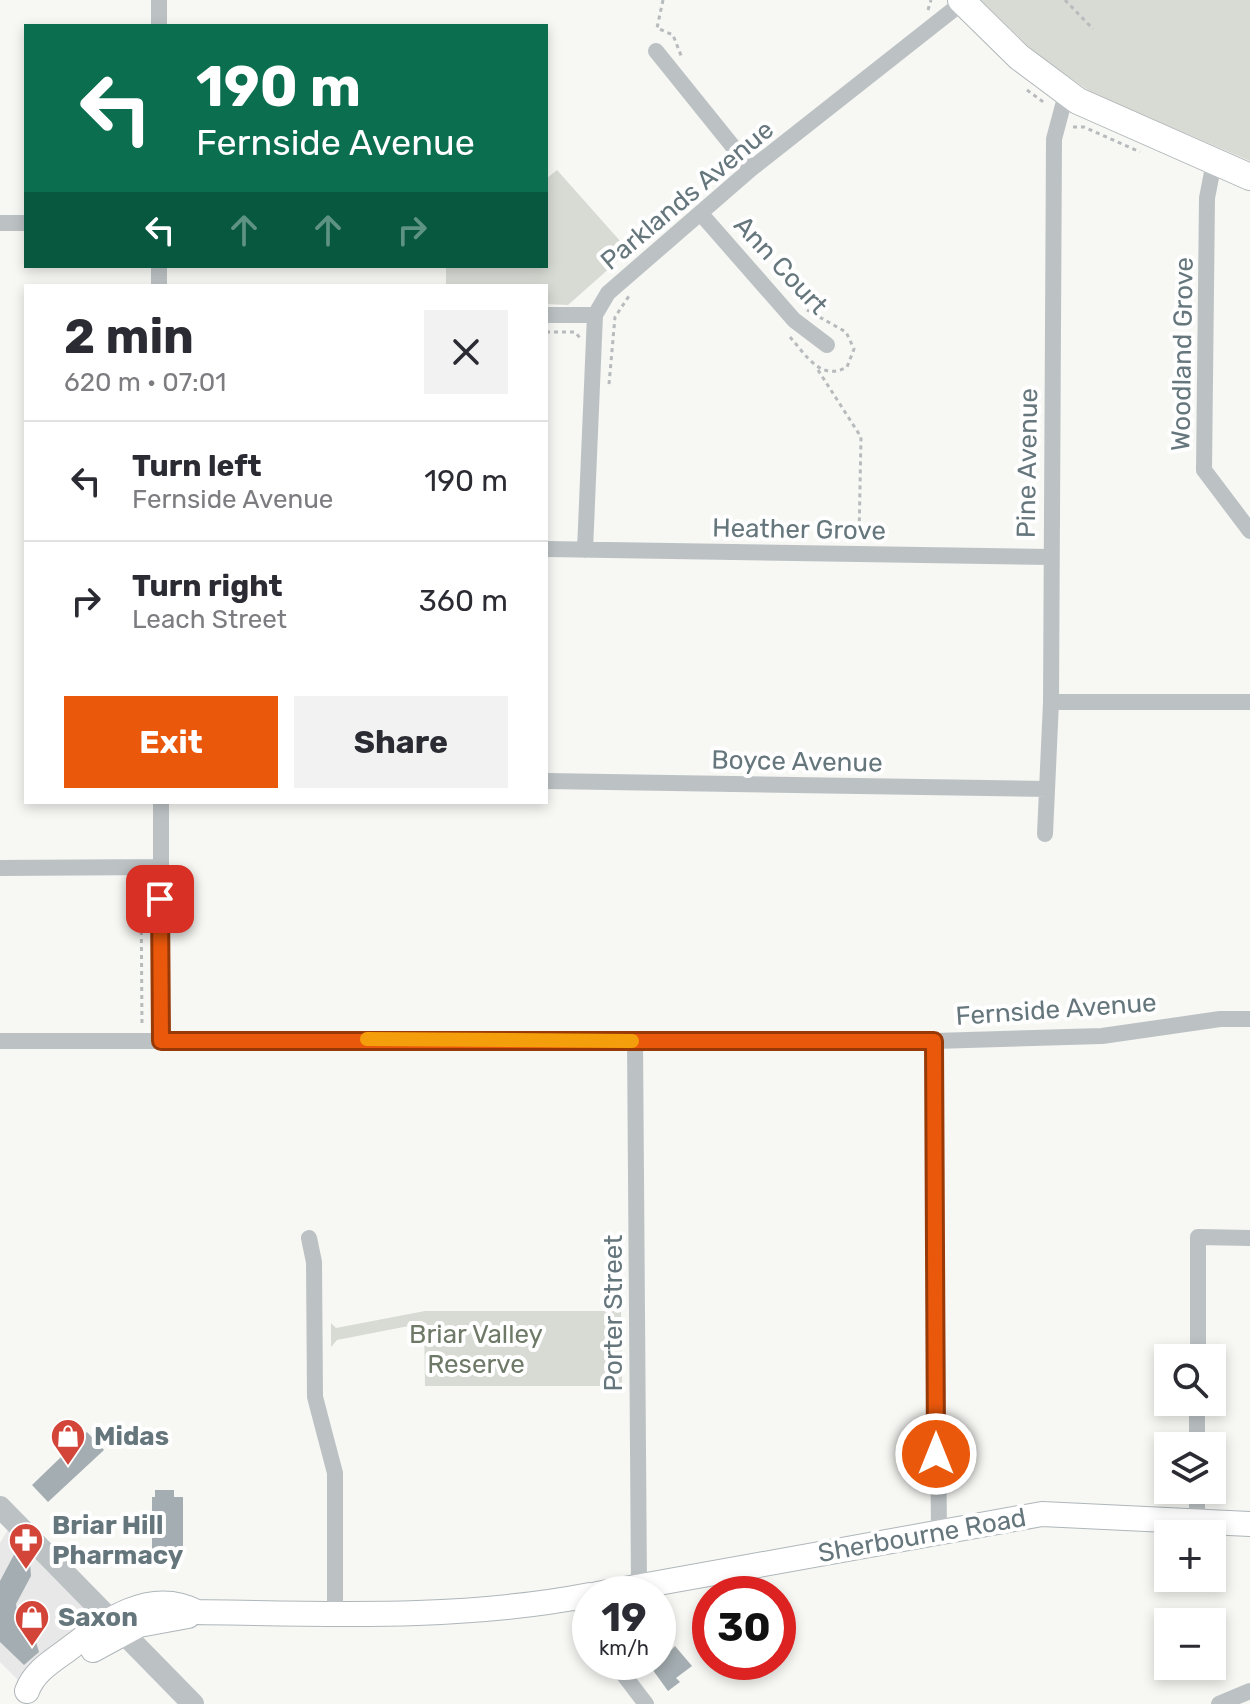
<!DOCTYPE html>
<html lang="en">
<head>
<meta charset="utf-8">
<style>
  :root { --surface:#fff; --page:#f2f2f3; --text:#2b2b33; --muted:#7c7c81; --line:#e1e1e2; --accent:#ea580c }
  body { margin:0; font-family:Rubik,sans-serif; background:var(--page); color:var(--text); height:100vh; display:flex; flex-direction:column; font-size:30px; white-space:nowrap }
  * { box-sizing:border-box; margin:0 }
  p { font-size:26px; color:var(--muted) }
  .icon { flex:none; width:44px; height:44px; fill:none; stroke:currentColor; stroke-width:2; stroke-linecap:round; stroke-linejoin:round }
  .map { position:relative; flex:1; overflow:hidden }
  .drawer { position:absolute; left:24px; top:284px; width:524px; height:520px; display:flex; flex-direction:column; background:var(--surface); border-radius:0px; box-shadow:0 4px 12px #0003 }
  .drawer>* { flex:none }
  .hud { position:absolute; left:24px; top:24px; width:524px; height:244px; border-radius:0px; box-shadow:0 4px 12px #0003; background:#0b6e4f; color:#fff; overflow:hidden }
  .fabs { position:absolute; left:1154px; top:1344px; display:grid; gap:16px }
  .fabs a { display:grid; place-items:center; width:72px; height:72px; border-radius:0px; background:var(--surface); box-shadow:0 4px 12px #0003; font-size:40px }
  .speed { position:absolute; left:572px; top:1576px; display:flex; gap:16px; font-size:40px; font-weight:700; text-align:center }
  .speed>* { display:grid; place-content:center; width:104px; height:104px; border-radius:50%; background:var(--surface); box-shadow:0 4px 12px #0003; line-height:1 }
  .speed small { font-size:20px; font-weight:400 }
  .speed .limit { border:12px solid #d22; background:#fff; color:#111 }
  .pin { position:absolute; display:grid; place-items:center; width:68px; height:68px; color:#fff; margin:-34px; border-radius:16px; box-shadow:0 4px 12px #0006 }
  .me { position:absolute; width:88px; margin:-44px; rotate:0deg; stroke-linejoin:round; filter:drop-shadow(0 0 6px #0008) }
  .turn { display:flex; align-items:center; gap:28px; height:168px; padding:0 40px; font-size:36px }
  .turn .icon { width:104px; height:104px; stroke-width:2.5 }
  .turn b { display:block; font-size:56px; line-height:68px }
  .lanes { display:flex; align-items:center; height:76px; padding:0 40px; background:#0003; justify-content:center; gap:40px; direction:ltr }
  .lanes .off { opacity:.35 }
  .round { display:grid; place-items:center; flex:none; width:84px; height:84px; border-radius:0px; background:var(--page) }
  .headline { display:flex; align-items:center; justify-content:space-between; height:136px; padding:0 40px }
  h1 { font-size:48px; font-weight:700; line-height:60px }
  .primary-button { display:flex; gap:16px; margin-top:auto; padding:16px 40px }
  .primary-button a { flex:1; height:92px; border-radius:0px; background:var(--accent); color:#fff; font-size:32px; font-weight:700; line-height:92px; text-align:center }
  .primary-button a+a { background:var(--page); color:var(--text) }
  ul { padding:0; list-style:none }
  li { display:flex; align-items:center; gap:24px; height:120px; padding:0 40px; border-top:2px solid var(--line) }
  li div { flex:1 }
  li b { display:block; font-size:30px }
  li em { font-style:normal }
  .map>svg:first-child { display:block }
  .built { fill:#e8e8e8 }
  .green { fill:#d8dbd4 }
  .building { fill:#a4adb1 }
  .lines { fill:none; stroke-linecap:round; stroke-linejoin:round }
  .secondary-casing { stroke:#afb6b9; stroke-width:26 }
  .primary-casing { stroke:#b0b6b8; stroke-width:28 }
  .path { stroke:#b7bbbc; stroke-width:3; stroke-dasharray:4 4; stroke-linecap:butt }
  .minor { stroke:#bcc2c4; stroke-width:16 }
  .tertiary { stroke:#bcc2c4; stroke-width:22 }
  .secondary { stroke:#fff; stroke-width:24 }
  .primary { stroke:#fff; stroke-width:26 }
  .route-casing { stroke:#983908; stroke-width:20 }
  .route { stroke:#ea580c; stroke-width:14 }
  .slow { stroke:#f59e0b; stroke-width:14 }
  .labels { text-anchor:middle; stroke-width:8; stroke-linejoin:round; paint-order:stroke }
  .street-label { font-size:26px; fill:#65767c; stroke:#fff }
  .park-label { font-size:26px; fill:#6e7a67; stroke:#fff }
  .poi-label { font-size:26px; font-weight:bold; fill:#65767c; stroke:#fff; text-anchor:start }
</style>
</head>
<body>
<div class="map">
<svg width="1250" height="1704" viewBox="0 0 1250 1704">
  <rect width="100%" height="100%" fill="#f7f7f4"/>
  <path class="built" d="M9,1528L83,1606L87,1617L81,1631L18,1680L0,1662V1543Z"/>
  <path class="green" d="M981,0H1250V161L1092,93L1034,52Z
    M557,170L629,251L568,305L546,304V286H446V266H546V179Z
    M425,1311H621L622,1386H425L424,1323L337,1340L331,1347V1323L336,1328Z"/>
  <path class="building" d="M87,1432L104,1450L48,1502L32,1485Z
    M155,1490H174V1497H183V1554H152V1497H155Z
    M17,1549L30,1562L31,1576L16,1604L19,1625L36,1642L39,1652L24,1665L0,1642V1581Z
    M675,1646L692,1666L676,1678L680,1682L668,1691L647,1662H660Z"/>
  <g class="lines">
    <g class="secondary-casing">
      <path id="secondary" d="M597,1594L1042,1514L1250,1524
        M93,1650L139,1625L188,1616
        M27,1691C34,1672 51,1662 66,1651C104,1622 149,1587 197,1612C330,1614 460,1620 590,1595"/>
    </g>
    <g class="primary-casing">
      <path id="primary" d="M961,0L1019,57L1078,101L1250,177"/>
    </g>
    <path class="path" d="M663,0L657,28L673,35L682,58
      M1065,0L1093,29
      M928,10L931,0
      M1027,90L1046,104
      M1073,127H1084L1140,152
      M546,332H575L580,338
      M790,337C806,355 821,382 847,367L854,349L846,332L807,310
      M818,370L861,437L859,538
      M609,384L615,317L629,296
      M141,883L142,1026"/>
    <path class="minor" d="M159,0V26
      M656,51L751,169
      M1214,162L1207,198L1204,470L1250,531
      M702,215L794,320L827,345
      M0,223H26
      M159,266V286
      M546,315H595
      M546,549L1051,557
      M585,550L595,315L608,293L751,169L963,2
      M1051,702H1250
      M546,781L1047,789
      M1045,834L1051,702L1054,139L1066,94
      M0,868L159,867
      M0,1041H934L1102,1036L1220,1019H1250
      M161,1041V802
      M635,1041L639,1586
      M934,1041L939,1531
      M309,1238L314,1262L315,1397L335,1473V1613
      M1198,1358V1237L1250,1238
      M1197,1446V1402
      M1197,1521V1490
      M578,1598L590,1631
      M614,1662L646,1704
      M1219,1704L1250,1691"/>
    <path class="tertiary" d="M0,1507L193,1704"/>
    <use href="#secondary" class="secondary"/>
    <use href="#primary" class="primary"/>
  </g>
  <g class="lines">
    <g class="route-casing">
      <path id="route" d="M160,899L161,1041H934L936,1454"/>
    </g>
    <use href="#route" class="route"/>
    <path class="slow" d="M367,1039L632,1041"/>
  </g>
  <defs>
    <g id="shop-pin" transform="scale(1.8)"><path d="M0 17L-7.5 6A9.5 9.5 0 1 1 7.5 6Z" fill="#d34538" stroke="#fff"/><path d="M-5-2.5h2.3a2.7 3.5 0 0 1 5.4 0H5L5.5 6h-11ZM-1.5-2.5h3a1.5 2.3 0 0 0-3 0Z" fill="#fff"/></g>
    <g id="pharmacy-pin" transform="scale(1.8)"><path d="M0 17L-7.5 6A9.5 9.5 0 1 1 7.5 6Z" fill="#d34538" stroke="#fff"/><path d="M-2-6h4v4h4v4h-4v4h-4v-4h-4v-4h4Z" fill="#fff"/></g>
  </defs>
  <g fill-rule="evenodd">
    <use href="#shop-pin" x="68" y="1436"/>
    <use href="#pharmacy-pin" x="26" y="1540"/>
    <use href="#shop-pin" x="32" y="1617"/>
  </g>
  <g class="labels">
    <g class="street-label">
      <text transform="translate(687 195) rotate(-40)" y="9">Parklands Avenue</text>
      <text transform="translate(781 265) rotate(47)" y="9">Ann Court</text>
      <text transform="translate(1182 354) rotate(-89)" y="9">Woodland Grove</text>
      <text transform="translate(1027 463) rotate(-89)" y="9">Pine Avenue</text>
      <text transform="translate(799 529) rotate(1)" y="9">Heather Grove</text>
      <text transform="translate(797 761) rotate(1)" y="9">Boyce Avenue</text>
      <text transform="translate(1056 1009) rotate(-4)" y="9">Fernside Avenue</text>
      <text transform="translate(613 1313) rotate(-90)" y="9">Porter Street</text>
      <text transform="translate(922 1535) rotate(-10)" y="9">Sherbourne Road</text>
    </g>
    <g class="park-label">
      <text x="476" y="1343">Briar Valley<tspan x="476" dy="30">Reserve</tspan></text>
    </g>
    <g class="poi-label">
      <text x="94" y="1445">Midas</text>
      <text x="52" y="1534">Briar Hill<tspan x="52" dy="30">Pharmacy</tspan></text>
      <text x="58" y="1626">Saxon</text>
    </g>
  </g>
</svg>
<div class="fabs">
<a><svg class="icon" aria-label="search" viewBox="0 0 24 24"><circle cx="10" cy="10" r="6"/><path d="M15 15l6 6"/></svg></a>
<a><svg class="icon" aria-label="layers" viewBox="0 0 24 24"><path d="M12 4l9 5-9 5-9-5zM3 14l9 5 9-5"/></svg></a>
<a>+</a>
<a>−</a>
</div>
<div class="speed"><div>19<small>km/h</small></div><div class="limit">30</div></div>
<div class="pin" style="left:160px;top:899px;background:#d93025"><svg class="icon" aria-label="arrive" viewBox="0 0 24 24"><path d="M6 21V4h12l-3 4 3 4H6"/></svg></div>
<svg class="me" style="left:936px;top:1454px" viewBox="-20 -20 40 40"><circle r="17" fill="#ea580c" stroke="#fff" stroke-width="3"/><path d="M0-11L8 9 0 5-8 9z" fill="#fff"/></svg>
<div class="hud">
<div class="turn"><svg class="icon" aria-label="left" viewBox="0 0 24 24"><path d="M17 20v-9H6M10 6l-5 5 5 5"/></svg><div><b>190 m</b>Fernside Avenue</div></div>
<div class="lanes"><svg class="icon" aria-label="left" viewBox="0 0 24 24"><path d="M17 20v-9H6M10 6l-5 5 5 5"/></svg><svg class="icon off" aria-label="ahead" viewBox="0 0 24 24"><path d="M12 20V5M6 11l6-6 6 6"/></svg><svg class="icon off" aria-label="ahead" viewBox="0 0 24 24"><path d="M12 20V5M6 11l6-6 6 6"/></svg><svg class="icon off" aria-label="right" viewBox="0 0 24 24"><path d="M7 20v-9h11M14 6l5 5-5 5"/></svg></div>
</div>
<section class="drawer">
<div class="headline"><div><h1>2 min</h1><p>620 m · 07:01</p></div><a class="round"><svg class="icon" aria-label="close" viewBox="0 0 24 24"><path d="M6 6l12 12M18 6L6 18"/></svg></a></div>
<ul>
<li><svg class="icon" aria-label="left" viewBox="0 0 24 24"><path d="M17 20v-9H6M10 6l-5 5 5 5"/></svg><div><b>Turn left</b><p>Fernside Avenue</p></div><em>190 m</em></li>
<li><svg class="icon" aria-label="right" viewBox="0 0 24 24"><path d="M7 20v-9h11M14 6l5 5-5 5"/></svg><div><b>Turn right</b><p>Leach Street</p></div><em>360 m</em></li>
</ul>
<div class="primary-button"><a>Exit</a><a>Share</a></div>
</section>
</div>
</body>
</html>
